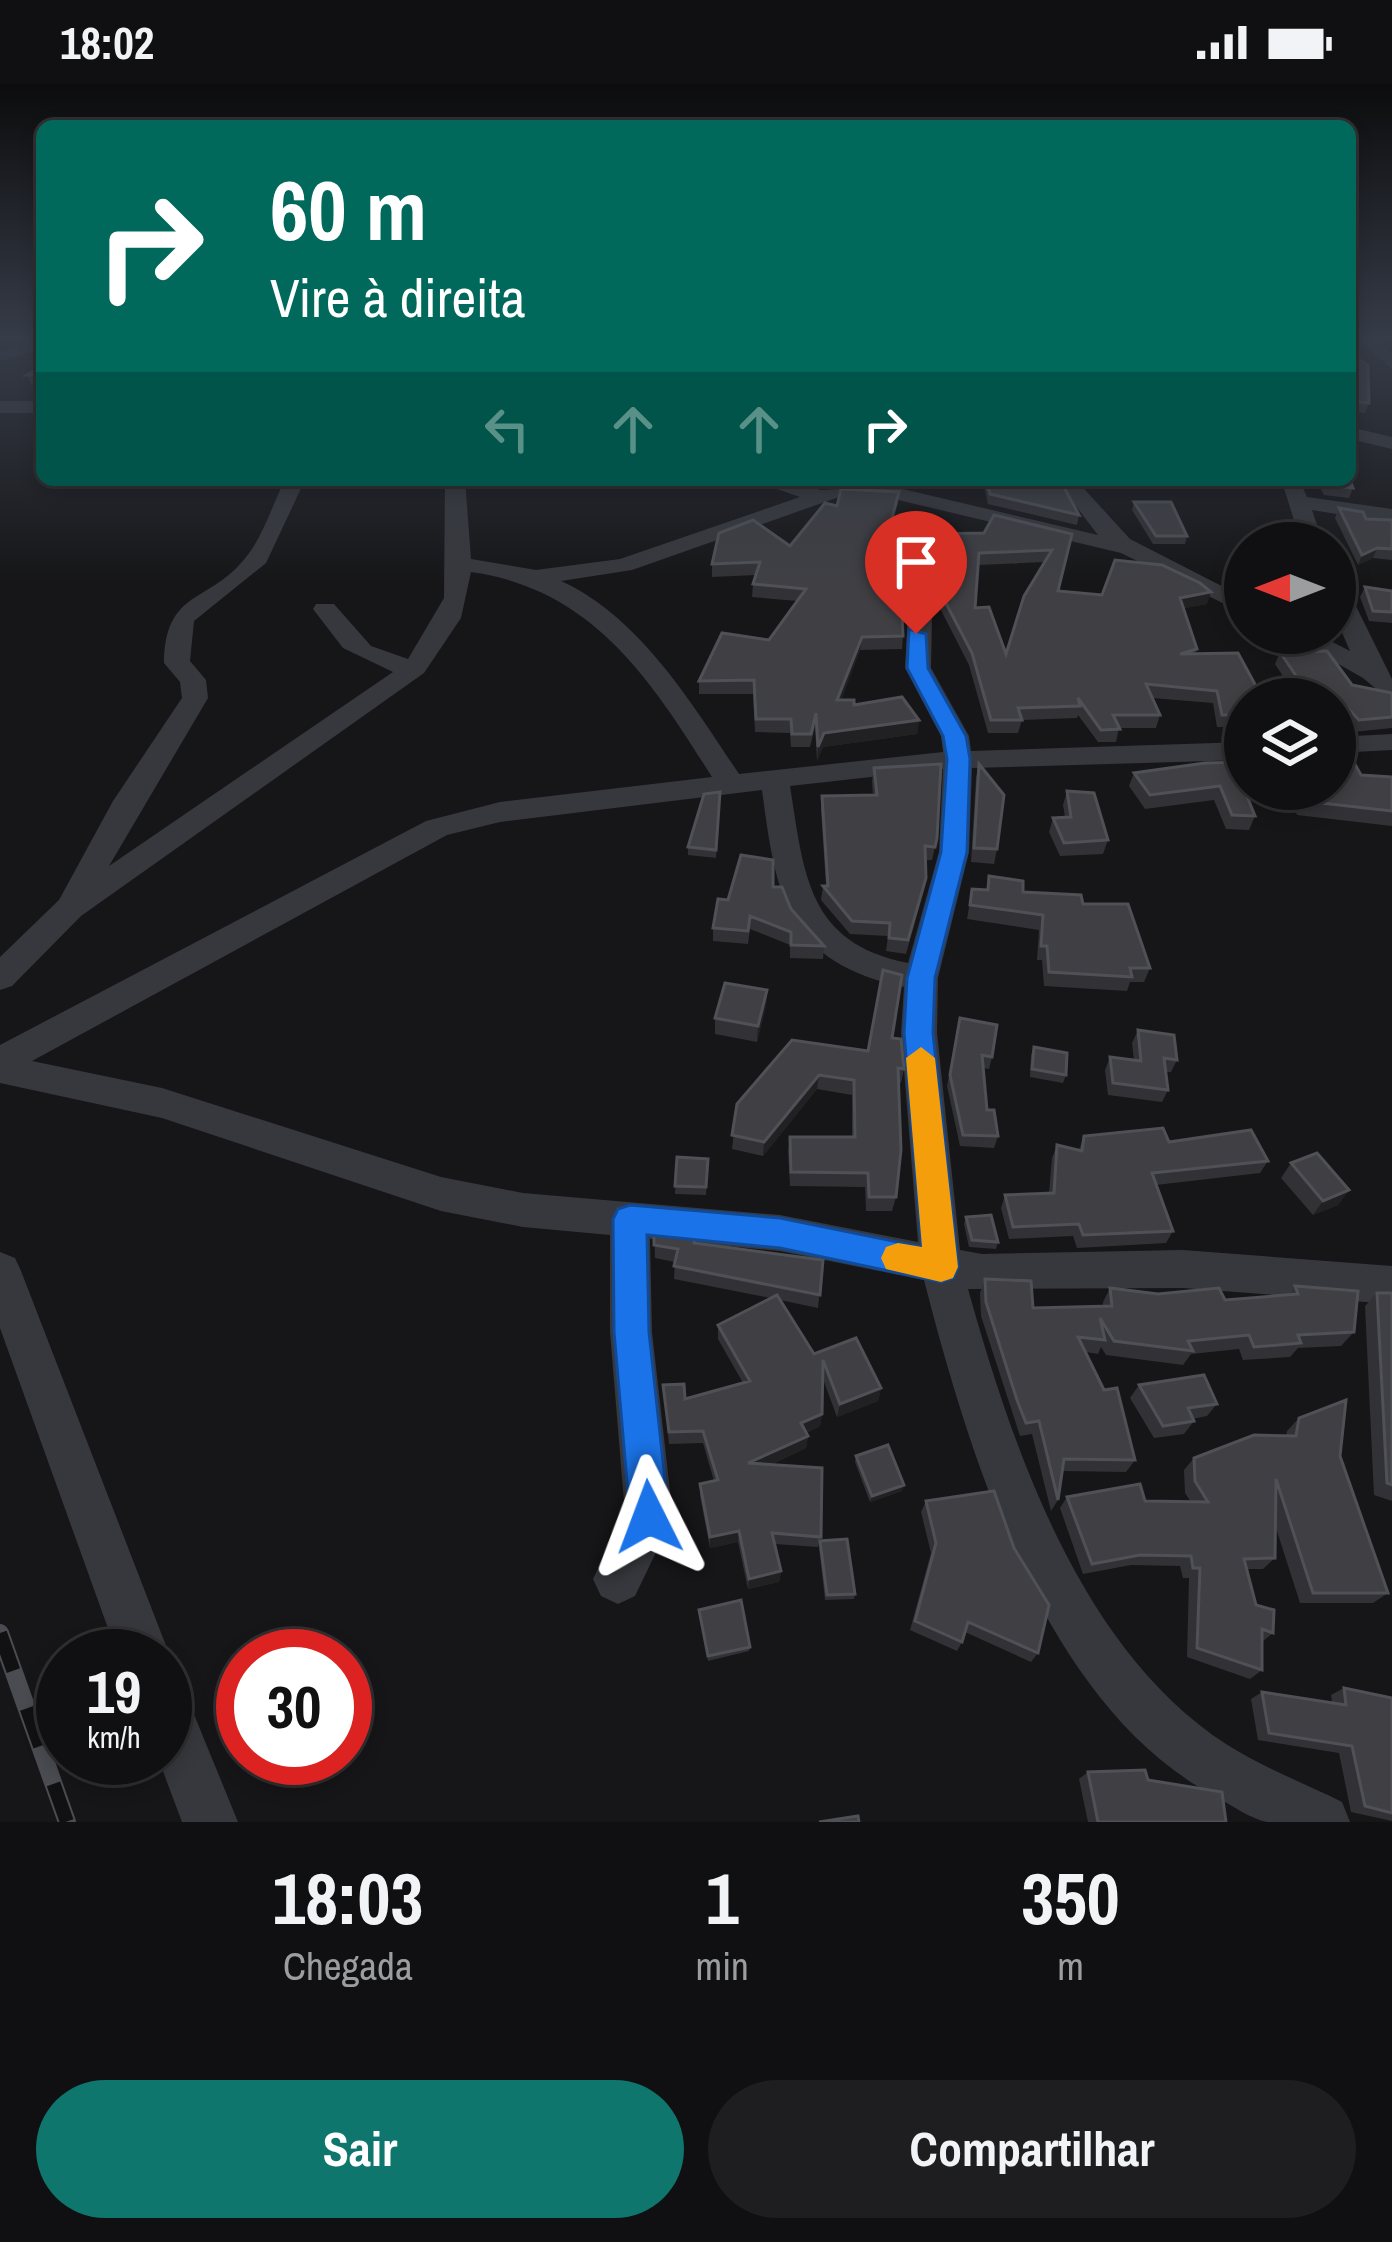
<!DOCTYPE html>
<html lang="pt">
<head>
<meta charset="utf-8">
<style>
  :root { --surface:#101012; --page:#1e1e20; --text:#f1f3f6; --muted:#9c9d9f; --line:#303032; --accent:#0f766e }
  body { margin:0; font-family:"Archivo Narrow",sans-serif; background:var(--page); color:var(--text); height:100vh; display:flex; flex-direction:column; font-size:45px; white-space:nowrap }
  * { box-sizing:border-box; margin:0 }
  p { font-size:39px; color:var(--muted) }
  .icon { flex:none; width:66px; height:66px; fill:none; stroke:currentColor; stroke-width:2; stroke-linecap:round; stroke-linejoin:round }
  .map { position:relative; height:1738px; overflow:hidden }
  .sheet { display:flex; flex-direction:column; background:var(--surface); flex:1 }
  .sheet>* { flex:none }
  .hud { position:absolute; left:36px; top:36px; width:1320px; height:366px; border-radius:18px; box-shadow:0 6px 18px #0003,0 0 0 3px var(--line); background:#00695c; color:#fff; overflow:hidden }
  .needle { width:78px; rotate:270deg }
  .fabs { position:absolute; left:1224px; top:438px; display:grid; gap:24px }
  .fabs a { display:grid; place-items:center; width:132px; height:132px; border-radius:50%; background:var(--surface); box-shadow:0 6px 18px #0003,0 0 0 3px var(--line); font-size:60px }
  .speed { position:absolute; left:36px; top:1545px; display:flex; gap:24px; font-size:60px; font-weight:700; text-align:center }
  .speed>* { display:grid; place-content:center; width:156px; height:156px; border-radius:50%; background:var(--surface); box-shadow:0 6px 18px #0003,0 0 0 3px var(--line); line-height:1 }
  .speed small { font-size:30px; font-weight:400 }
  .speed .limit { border:18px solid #d22; background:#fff; color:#111 }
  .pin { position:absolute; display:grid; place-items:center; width:102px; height:102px; color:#fff; margin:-123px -51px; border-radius:50% 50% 50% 0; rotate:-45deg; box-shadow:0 0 12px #0007 }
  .pin .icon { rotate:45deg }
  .me { position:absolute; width:132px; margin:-66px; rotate:357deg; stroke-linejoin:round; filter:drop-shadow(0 0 9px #0008) }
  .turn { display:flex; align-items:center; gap:42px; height:252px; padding:0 36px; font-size:54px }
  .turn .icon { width:156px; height:156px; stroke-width:2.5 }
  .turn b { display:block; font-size:84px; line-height:102px }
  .lanes { display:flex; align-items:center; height:114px; padding:0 36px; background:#0003; justify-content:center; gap:60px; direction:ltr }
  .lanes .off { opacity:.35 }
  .eta { display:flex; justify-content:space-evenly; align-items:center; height:204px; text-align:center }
  .eta b { font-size:72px; font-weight:800; line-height:84px }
  .primary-button { display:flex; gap:24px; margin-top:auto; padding:24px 36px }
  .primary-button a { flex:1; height:138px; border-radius:72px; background:var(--accent); color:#fff; font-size:48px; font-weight:800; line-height:138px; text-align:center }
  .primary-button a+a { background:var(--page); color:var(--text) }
  .status { display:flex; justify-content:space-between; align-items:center; height:84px; padding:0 60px; background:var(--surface); direction:ltr }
  .status svg { height:33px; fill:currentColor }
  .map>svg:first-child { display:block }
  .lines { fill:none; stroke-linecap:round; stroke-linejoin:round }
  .minor { fill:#37383d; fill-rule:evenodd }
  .rail-casing { stroke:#4a4c52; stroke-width:18 }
  .rail { stroke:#111113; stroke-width:14; stroke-dasharray:40; stroke-linecap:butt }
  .wall { fill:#323236; fill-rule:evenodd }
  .shaded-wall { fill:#212124 }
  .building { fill:#3f3f44; stroke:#4f5156; stroke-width:3; fill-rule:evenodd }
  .route { fill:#1a73e8; stroke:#114b97; stroke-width:3 }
  .slow { fill:#f59e0b }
</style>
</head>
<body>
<div class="status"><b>18:02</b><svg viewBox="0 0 49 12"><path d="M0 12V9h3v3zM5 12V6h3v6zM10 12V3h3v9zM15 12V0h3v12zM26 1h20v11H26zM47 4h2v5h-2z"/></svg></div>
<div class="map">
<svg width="1392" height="1738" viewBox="0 0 1392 1738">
  <rect width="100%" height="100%" fill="#161618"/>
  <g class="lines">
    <path class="minor" d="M42,255V265L0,277V267Z
      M1357,255H1376L1392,271V285Z
      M0,317H42V329H0Z
      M1350,343L1392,353V365L1350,355Z
      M285,396H305L266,479L194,537L190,577L206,596L208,614L109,782L393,588L343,564L313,525L316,520H334L371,562L408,575L444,514L445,396H465L471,475L536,486L620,475L800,413L751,396H785L821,406L890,402L1098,451L1056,396H1076L1130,455L1245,514V530L1121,469L890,414L839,413L632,486L561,497C639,532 693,621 739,690L943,668L941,652L905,584L908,529L920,522L932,529L931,584L969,652L971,667L1245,658V676L972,684L969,768L938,894L937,949L960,1166L982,1170L1183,1166L1392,1182V1220L1183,1204L968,1205C1013,1365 1080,1565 1226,1660C1262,1683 1304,1699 1342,1718L1350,1738C1324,1738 1293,1738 1267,1738C1251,1735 1233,1722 1218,1714C1045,1624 970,1374 924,1196L780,1167L650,1155L652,1248L673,1433L635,1512L618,1520L601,1512L593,1495L625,1430L610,1248V1151L523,1143L441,1127L162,1034L0,999V961L426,737L500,718L712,693C651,596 593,505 471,488L461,534L424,589L81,832L12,902L0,906V873L59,816L113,717L182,614L180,598L164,579C165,504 210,520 246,473C264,451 272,421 285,396ZM943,685L939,768L908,879C807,859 804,790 790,702ZM762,706C776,812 786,878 904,903L901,949L918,1158L780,1131L523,1109L441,1093L162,1004L32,977L447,751L500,738Z
      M1294,398L1301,400L1307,413L1392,425V439L1312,426L1323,459H1301L1284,404Z
      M1335,497L1347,504L1392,595V618L1363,594L1284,549H1315L1350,567L1335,532Z
      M1392,650V666L1335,669V653Z
      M0,1168L15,1174L21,1187L170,1572L165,1583V1572H118L0,1244Z
      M165,1599L184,1606L238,1738H182L158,1674H165Z"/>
    <g class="rail-casing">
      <path id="rail" d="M0,1549L67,1738"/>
    </g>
    <use href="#rail" class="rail"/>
  </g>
  <path class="wall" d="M1350,275L1369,319L1365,329L1350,327Z
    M42,282V301H31L27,291Z
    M841,396H904L903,400H841Z
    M983,396H1060L1079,431L1077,441L988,420Z
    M1316,396H1350L1353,404L1349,414L1324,411Z
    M899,408L883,475L917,479L909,519H901L903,552L902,565L860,566L841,616L854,621L919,636L917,650L823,663L817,677L815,643L810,663H791L790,649L755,648L753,610H699V597L769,556L797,517L752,513L753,500L756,491L712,493V480L790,462L837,422Z
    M1134,418L1187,452L1185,460H1153L1132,426Z
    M1339,424L1366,435L1392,436V476L1373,474L1358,481L1335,434Z
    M930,450H1072L1058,507L1207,520L1184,524L1197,565L1195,570L1245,615V643H1217L1213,619L1152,614L1160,631L1156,644H1119L1116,658H1098L1078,631L1077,634L1022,636L1018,649H988L969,581L924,493L926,481L939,483L929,462ZM1045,478L1006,570L975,524L978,481Z
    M1365,503L1392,507V539L1369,537L1360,513Z
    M1280,568L1352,601L1392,609V644L1353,648L1335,628V615H1298L1275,580Z
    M1245,678V705H1335L1361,691L1392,693V742L1297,731L1290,711L1248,715L1255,732L1249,746L1226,745L1214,716L1145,725L1129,702L1134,689Z
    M979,680L997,765L994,780L971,778L976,694Z
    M874,684L937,754L932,776H925L926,794L923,808L906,870L886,867L888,852L850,850L821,816L823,802H826L821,726L822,712L873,711L872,697Z
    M1067,707L1108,756L1103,770L1060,772L1049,748L1053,734L1065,733L1063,721Z
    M720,708L716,774L688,771V763Z
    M989,792L1023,808L1083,820L1150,884L1144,898H1130L1127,907L1044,902L1042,876H1037L1039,846L967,835L972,805L986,806Z
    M773,803L824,862L823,875L790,874V861L750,845L748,860L713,857V844L728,816Z
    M767,906L766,922L757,958L715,950V934Z
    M960,934L992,973L989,985L983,984L987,1026L998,1052L994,1064L960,1062L947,1002Z
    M1138,946L1177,976L1171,988H1166L1168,1006L1162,1018L1108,1011L1105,986L1110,973L1134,976L1132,959Z
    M892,954L904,985L901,999H898L896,1113L892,1127H866L865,1103L790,1102L788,1067L790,1053H852V1011L817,1005L763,1072L732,1065L737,1020L868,967Z
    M1034,963L1066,991L1063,999L1030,993L1031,971Z
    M1084,1052L1169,1058L1268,1077L1260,1089L1156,1101L1173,1147L1166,1159L1077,1164L1073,1152L1009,1155L1001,1124L1005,1111L1049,1109L1052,1074L1057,1061L1079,1066Z
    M677,1073L708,1075L706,1111L675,1110Z
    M1291,1079L1349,1106L1338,1121L1313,1131L1281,1094Z
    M966,1133L998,1158L996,1165L969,1163L964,1140Z
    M654,1147L696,1159L823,1176L818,1224L780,1216L814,1270L881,1304L878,1317L837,1333L823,1295L822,1330L820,1342L806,1349L808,1352L806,1364L770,1381L821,1453L818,1463L775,1460L781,1487L779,1498L748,1505L738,1458L710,1464L700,1412V1400L714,1397L703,1359L669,1360L664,1314L685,1315L743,1299L718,1255V1241L771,1214L674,1195L675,1178L655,1174Z
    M985,1195L1033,1224L1103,1222V1218L1110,1204L1225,1216L1289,1211L1295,1202L1354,1248L1341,1262L1298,1264L1290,1273L1243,1276L1239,1265L1191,1270L1183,1281L1106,1271L1101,1263L1098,1270L1086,1268L1135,1376L1126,1388L1062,1387L1058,1416L1051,1427L1032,1350L1020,1352L981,1232L980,1209Z
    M1377,1209H1392V1417L1374,1411L1365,1222Z
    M1139,1301L1217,1320L1207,1332L1192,1335L1194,1337L1184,1350L1154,1354L1130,1314Z
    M1299,1334L1340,1372L1388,1509L1373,1519H1300L1275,1441V1474L1263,1485H1247L1256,1521L1273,1549L1262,1558V1586L1250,1595L1187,1573L1189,1494H1183L1180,1482L1131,1481L1083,1490L1060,1424L1067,1413L1191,1418L1185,1409L1184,1386L1194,1374L1286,1352L1287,1347Z
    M856,1372L902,1407L870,1418L855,1378Z
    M926,1417L1038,1569L1031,1578L965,1548L962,1558L957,1567L910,1546L931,1469L921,1428Z
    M820,1457L855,1510L854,1515L825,1516L819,1463Z
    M699,1526L750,1563L749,1567L708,1577Z
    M1344,1604L1392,1614V1737L1351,1728L1339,1669L1258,1656L1251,1615L1262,1608L1332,1618L1331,1611Z
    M1088,1688L1148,1696L1226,1738H1088L1079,1695Z"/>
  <path class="shaded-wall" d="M899,408L898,420L879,488L881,475Z
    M1377,464L1373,474L1358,481L1362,471Z
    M1211,508L1207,520L1176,526L1180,514Z
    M862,553L860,566L836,630L837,616Z
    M919,636L917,650L823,663L817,677L818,663L824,649Z
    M767,906L766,922L757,958L758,942Z
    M819,991L817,1005L763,1072L764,1058Z
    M1349,1106L1338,1121L1313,1131L1323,1117Z
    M881,1304L878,1317L837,1333L840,1320Z
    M822,1330L820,1342L799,1352L801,1339Z
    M808,1352L806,1364L747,1391L748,1379Z
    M904,1401L902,1407L870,1418L872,1412Z
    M739,1447L738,1458L710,1464V1453Z
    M781,1487L779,1498L748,1505L749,1495Z"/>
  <path class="building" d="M1350,275H1358L1368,281L1369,319L1350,317Z
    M42,282V291H27Z
    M986,396H1060L1079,431L990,410Z
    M1325,396H1350L1353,404L1328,401Z
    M841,405L899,408L881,475L917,479L911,506L901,505L903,552L862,553L837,616H854V621L902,613L919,636L824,649L818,663L816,629L811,650H792L791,635H756L754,596L699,597L722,549L769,556L806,505L753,500L760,478L712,480L719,449L753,436L790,462L825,419L837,422Z
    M1134,418H1171L1187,452H1156Z
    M1339,424L1363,428L1366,435L1392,436V465L1377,464L1362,471Z
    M994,431L1072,450L1058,507L1102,511L1115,476L1162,481L1200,499L1211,508L1180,514L1197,565L1180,570L1238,569L1263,615H1245V631H1222L1217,607L1146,600L1160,631H1113L1120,645L1101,646L1078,614L1080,622L1018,624L1022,636H991L972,569L926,481L947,484L930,450L984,449ZM1052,466L1024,512L1006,570L989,523L975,524L979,469Z
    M1365,503L1392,507V528L1373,527Z
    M1327,567L1352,601L1392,609V633L1359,636L1338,614H1311L1280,568Z
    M1335,664H1346L1361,691L1392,693V727L1304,717L1299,705H1335Z
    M1245,678V702H1243L1255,732L1232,731L1220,702L1150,711L1134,689L1205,679Z
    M941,680L937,754L935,763L925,762L926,794L908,856L889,854L890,839L852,837L823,802H828L822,712L877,711L874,684Z
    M979,680L1004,711L997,765L974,764Z
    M1067,707L1094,709L1108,756L1064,759L1053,734L1071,733Z
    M720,708L716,766L688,763L704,710Z
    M741,771L773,776V803H782L791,825L824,862L791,861V848L750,832L748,847L713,844L718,815L728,816Z
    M989,792L1023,797V808L1081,811L1083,820H1128L1150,884H1130L1132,893L1049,888L1047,862H1041L1043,831L970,821L972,805L988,806Z
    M883,886L902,891L892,954L901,955L904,985L898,984L901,1066L896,1113H869L868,1089L791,1088L790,1053H855L854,996L819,991L764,1058L732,1051L737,1020L792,956L868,967Z
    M725,899L767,906L758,942L715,934Z
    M960,934L997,941L992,973L982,971L987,1026H994L998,1052L963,1051L950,991Z
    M1138,946L1174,951L1177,976L1164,974L1168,1006L1113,999L1110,973L1141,977Z
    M1034,963L1067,969L1066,991L1032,985Z
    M1163,1044L1169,1058L1251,1046L1268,1077L1152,1089L1173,1147L1083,1151L1079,1140L1013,1143L1005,1111L1054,1109L1057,1061L1082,1067L1084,1052Z
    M1317,1069L1349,1106L1323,1117L1291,1079Z
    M677,1073L708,1075L706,1103L675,1102Z
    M991,1131L998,1158L972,1156L966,1133Z
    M654,1147L696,1151L694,1159L823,1176L820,1211L674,1182L678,1165L654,1161Z
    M985,1195L1031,1197L1033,1224L1112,1222L1110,1204L1158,1210L1219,1204L1225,1216L1298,1210L1295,1202L1358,1207L1354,1248L1298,1251L1301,1259L1254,1263L1249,1251L1188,1257L1193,1267L1114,1257L1100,1234L1105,1256L1078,1253L1104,1306L1117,1304L1135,1376L1064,1375L1058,1416L1039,1337L1026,1339L1017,1316L986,1218Z
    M1377,1209H1392V1401L1387,1399Z
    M777,1211L814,1270L856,1254L881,1304L840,1320L823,1276L822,1330L801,1339L808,1352L748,1379L822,1384L821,1453L772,1449L781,1487L749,1495L739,1447L710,1453L700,1400L718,1396L703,1347L669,1348L663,1301L684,1300L685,1315L750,1297L718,1241Z
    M1204,1291L1217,1320L1188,1324L1194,1337L1163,1342L1139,1301Z
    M1346,1316L1340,1372L1388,1509H1313L1276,1395L1275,1474L1244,1475L1256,1521L1274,1526L1273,1549L1262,1545V1586L1197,1564L1200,1484H1193L1191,1472L1140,1471L1092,1480L1067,1413L1140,1400L1145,1417L1208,1418L1195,1397L1194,1374L1254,1351L1296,1352L1299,1334Z
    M888,1361L904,1401L872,1412L856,1372Z
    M994,1407L1014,1464L1049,1521L1038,1569L968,1538L962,1558L915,1537L936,1459L926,1417Z
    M847,1455L855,1510L827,1511L820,1457Z
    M741,1516L750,1563L708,1572L699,1526Z
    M1344,1604L1392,1614V1729L1365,1722L1352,1662L1269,1649L1262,1608L1346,1621Z
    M1145,1686L1148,1696L1222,1708L1226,1738H1098L1088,1688Z
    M858,1732L859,1738H819Z"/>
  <linearGradient id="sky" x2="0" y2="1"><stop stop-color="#0c0c0d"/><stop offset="0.51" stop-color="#363c48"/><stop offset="1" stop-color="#363c48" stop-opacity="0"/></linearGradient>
  <rect width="1392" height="499" fill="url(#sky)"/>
  <path class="route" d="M909,545L926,550L928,584L966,652L970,675L967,768L935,894L933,949L958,1183L953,1194L941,1198L780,1164L647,1151L649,1248L669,1433L663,1447L649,1453L635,1447L630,1433L614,1248L613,1135L618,1125L630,1121L780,1134L922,1163L904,949L907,894L941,768L947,675L943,652L907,584Z"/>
  <path class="slow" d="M921,963L935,974L958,1183L953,1194L941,1198L886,1185L881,1174L886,1163L898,1159L922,1163L906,974Z"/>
</svg>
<div class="fabs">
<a><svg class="needle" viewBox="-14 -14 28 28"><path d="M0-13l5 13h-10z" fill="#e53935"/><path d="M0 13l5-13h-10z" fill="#9c9d9f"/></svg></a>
<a><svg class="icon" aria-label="layers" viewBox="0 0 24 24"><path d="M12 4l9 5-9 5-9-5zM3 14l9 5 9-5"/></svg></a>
</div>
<div class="speed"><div>19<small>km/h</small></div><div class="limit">30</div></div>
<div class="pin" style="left:916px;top:550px;background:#d93025"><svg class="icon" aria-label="arrive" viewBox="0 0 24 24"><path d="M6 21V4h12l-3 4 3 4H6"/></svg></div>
<svg class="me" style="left:649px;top:1433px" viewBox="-20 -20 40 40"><path d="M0-17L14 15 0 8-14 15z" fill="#1a73e8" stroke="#fff" stroke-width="4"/></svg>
<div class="hud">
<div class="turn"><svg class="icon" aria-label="right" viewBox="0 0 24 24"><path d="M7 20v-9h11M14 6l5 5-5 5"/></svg><div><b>60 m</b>Vire à direita</div></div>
<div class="lanes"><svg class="icon off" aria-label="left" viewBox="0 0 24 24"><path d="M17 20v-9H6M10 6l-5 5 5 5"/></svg><svg class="icon off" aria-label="ahead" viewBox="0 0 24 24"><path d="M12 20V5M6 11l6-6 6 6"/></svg><svg class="icon off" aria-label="ahead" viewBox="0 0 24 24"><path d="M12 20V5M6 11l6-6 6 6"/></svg><svg class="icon" aria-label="right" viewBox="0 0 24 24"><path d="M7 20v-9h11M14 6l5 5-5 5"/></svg></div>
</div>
</div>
<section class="sheet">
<div class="eta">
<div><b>18:03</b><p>Chegada</p></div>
<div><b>1</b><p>min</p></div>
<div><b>350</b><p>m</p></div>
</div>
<div class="primary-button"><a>Sair</a><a>Compartilhar</a></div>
</section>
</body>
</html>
